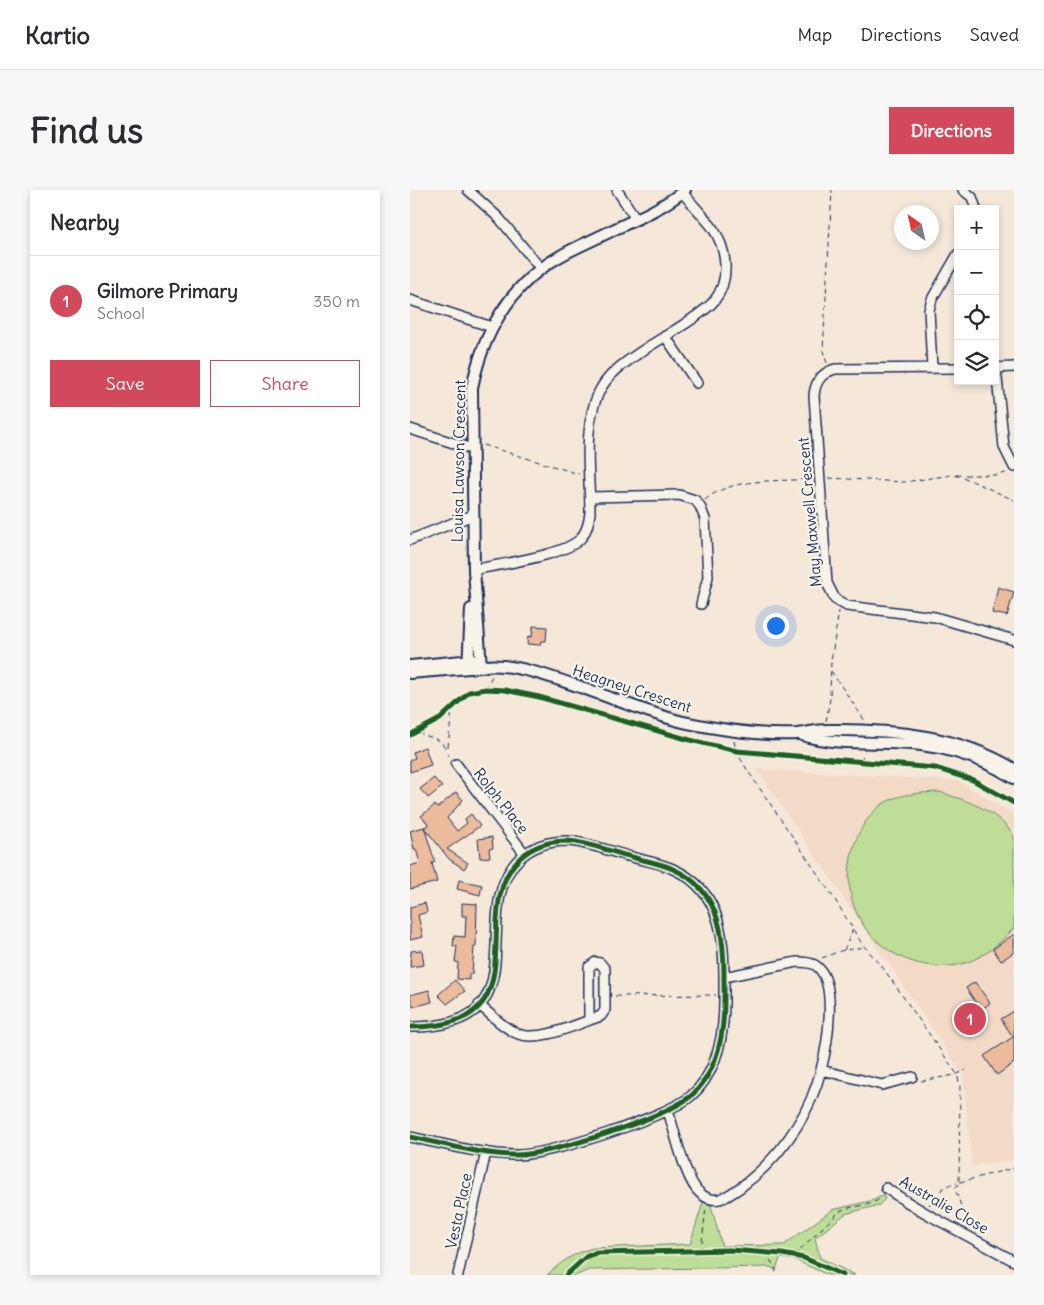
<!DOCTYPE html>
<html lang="en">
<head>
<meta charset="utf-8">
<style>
  :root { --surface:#fff; --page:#f7f7f7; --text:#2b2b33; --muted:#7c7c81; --line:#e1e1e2; --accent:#d1495b }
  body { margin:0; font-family:Delius,sans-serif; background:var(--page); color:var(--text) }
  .controls { position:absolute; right:15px; top:15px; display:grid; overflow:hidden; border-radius:0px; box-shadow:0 2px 8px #0003 }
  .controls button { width:45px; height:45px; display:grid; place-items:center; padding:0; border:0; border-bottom:1px solid var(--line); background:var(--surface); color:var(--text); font:25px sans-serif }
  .compass { position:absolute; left:484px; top:15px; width:45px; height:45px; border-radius:50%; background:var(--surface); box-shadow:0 2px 8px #0003; rotate:326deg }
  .you { position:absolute; left:365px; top:435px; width:18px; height:18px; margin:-12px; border:4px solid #fff; border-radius:50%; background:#1a73e8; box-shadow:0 0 0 8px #1a73e833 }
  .badge { display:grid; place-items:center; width:32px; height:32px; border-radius:50%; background:var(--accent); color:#fff; font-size:16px; font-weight:700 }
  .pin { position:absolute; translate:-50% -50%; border:2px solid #fff; box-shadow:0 1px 5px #0006 }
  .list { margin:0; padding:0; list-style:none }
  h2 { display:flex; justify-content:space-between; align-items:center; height:65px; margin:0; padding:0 20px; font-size:21px }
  h2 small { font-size:16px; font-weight:400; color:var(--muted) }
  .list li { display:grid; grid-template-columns:32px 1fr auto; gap:15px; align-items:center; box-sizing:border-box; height:90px; padding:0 20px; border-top:1px solid var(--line) }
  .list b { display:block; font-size:19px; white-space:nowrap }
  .list p { margin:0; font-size:16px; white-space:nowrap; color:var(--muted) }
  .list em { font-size:16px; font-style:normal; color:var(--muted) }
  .actions { display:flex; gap:10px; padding:15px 20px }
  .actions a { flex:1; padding:11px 0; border:1px solid var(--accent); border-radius:0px; text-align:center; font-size:18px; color:var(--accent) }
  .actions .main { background:var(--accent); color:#fff }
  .icon { flex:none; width:28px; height:28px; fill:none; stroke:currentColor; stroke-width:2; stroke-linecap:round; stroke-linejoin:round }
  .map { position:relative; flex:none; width:604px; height:1085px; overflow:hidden; border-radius:0px }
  header { display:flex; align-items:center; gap:30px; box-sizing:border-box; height:70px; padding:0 25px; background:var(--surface); border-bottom:1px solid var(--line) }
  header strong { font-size:24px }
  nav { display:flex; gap:28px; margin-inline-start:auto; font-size:18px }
  .intro { display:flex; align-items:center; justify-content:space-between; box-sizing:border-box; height:120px; padding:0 30px }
  h1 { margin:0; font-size:35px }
  .button { padding:12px 22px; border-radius:0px; background:var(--accent); color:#fff; font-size:18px; font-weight:700 }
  main { display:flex; gap:30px; padding:0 30px }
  aside { flex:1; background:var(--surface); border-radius:0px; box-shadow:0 2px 8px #0003 }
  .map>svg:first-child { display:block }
  .built { fill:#f2dac6 }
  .green { fill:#bede97; stroke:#6c867a }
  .building { fill:#ebbb9b; stroke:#1b2f5e }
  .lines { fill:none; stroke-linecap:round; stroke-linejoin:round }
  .minor-casing { stroke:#1b2f5e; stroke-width:12 }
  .tertiary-casing { stroke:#1b2f5e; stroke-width:14 }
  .path { stroke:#1b2f5e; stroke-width:1; stroke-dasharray:5 4; stroke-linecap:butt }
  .minor { stroke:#f7f3e8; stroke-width:9 }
  .tertiary { stroke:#f7f3e8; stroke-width:10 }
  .cycleway-casing { stroke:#f7f3e8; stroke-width:8 }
  .cycleway { stroke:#1b5e20; stroke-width:5 }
  .labels { text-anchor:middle; stroke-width:4.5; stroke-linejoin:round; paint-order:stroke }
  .street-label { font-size:15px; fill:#1b2f5e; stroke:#f7f3e8 }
</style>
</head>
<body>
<header>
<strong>Kartio</strong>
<nav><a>Map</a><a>Directions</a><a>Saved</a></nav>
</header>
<div class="intro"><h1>Find us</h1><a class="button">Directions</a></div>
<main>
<aside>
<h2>Nearby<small></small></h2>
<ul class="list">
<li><span class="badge">1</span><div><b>Gilmore Primary</b><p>School</p></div><em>350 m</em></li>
</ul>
<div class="actions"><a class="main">Save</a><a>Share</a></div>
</aside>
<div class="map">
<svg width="604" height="1085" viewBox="0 0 604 1085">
  <rect width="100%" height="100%" fill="#f5e8d9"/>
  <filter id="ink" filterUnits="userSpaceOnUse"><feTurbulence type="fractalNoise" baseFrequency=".02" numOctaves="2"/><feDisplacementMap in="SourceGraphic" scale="10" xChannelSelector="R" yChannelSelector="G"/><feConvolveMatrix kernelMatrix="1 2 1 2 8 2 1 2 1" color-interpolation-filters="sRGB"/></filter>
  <g filter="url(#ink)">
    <path class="built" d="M347,579L548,591L604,624V970L562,976L553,885Z"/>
    <path class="green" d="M530,602C559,612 586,619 604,646V738C590,753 575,767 555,773C515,785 467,764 448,726C430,691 440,640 471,615C488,603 510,603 530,602Z
      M559,810L575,836L561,845L545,819Z
      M473,1005L475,1009L469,1015L435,1024L405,1048L410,1068L445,1085H418L385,1070L370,1068L366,1080L360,1077L179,1080L167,1085H137C151,1072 163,1063 183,1058L280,1054L294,1009L300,1012L312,1056L374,1055L422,1020L464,1010Z"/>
    <path class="building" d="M588,397L604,402L597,426L582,423Z
      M123,436L137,437L136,451H131L130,455L117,454L118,446L122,447Z
      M15,557L21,575L0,582V570L5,568L3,562Z
      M24,588L32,597L18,608L10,599Z
      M46,602L53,610L37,628L47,641L57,633L55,629L61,624L70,636L37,659L58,673L54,679L39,669L14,637L19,635L11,626L25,615L27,618Z
      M14,637L25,672L22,673L27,692L0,699V676L10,673L6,659H4L0,641Z
      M82,647L83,658L79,659L80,667L70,668L68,649Z
      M49,690L72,695L70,705L47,699Z
      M15,713L17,722L8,725L13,747L0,750V717Z
      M52,713L67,714L66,757H64L62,784H59V790L47,789L48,772H45L47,756H43L44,746L55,747L56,726H52Z
      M604,744V762L591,771L583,759Z
      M12,760L14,775L0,777L1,761Z
      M45,790L55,801L37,814L28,805Z
      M565,792L580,813L571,820L556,798Z
      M19,800L22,812L3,817L0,805Z
      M604,821V873L587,885L574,866L603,847L591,829Z"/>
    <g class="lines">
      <g class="minor-casing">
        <path id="minor" d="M58,0L89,28L131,79
          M207,0L226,29
          M553,0L562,7L566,19
          M0,110L82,137
          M255,146L287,193
          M522,178L519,120L522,109L548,64
          M548,178L425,179C412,183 405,191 404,206L417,393L425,409L437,416L525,427L604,450
          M585,178L604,177
          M586,178L594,257L604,277
          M0,239L62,259
          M180,307L269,305L285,310L290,316L295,329L298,387L291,414
          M0,350L63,325
          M64,380C88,374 156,366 171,348C177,341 179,332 180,323C180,284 172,238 189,202C197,185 213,174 229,163C246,151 292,126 304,111C321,90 317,58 302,37C293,25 282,14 272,2
          M46,574L115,664
          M69,815C81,824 92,837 106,843C128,854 169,833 191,826L195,820V779L190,773L186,772L179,777V830
          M0,837C137,838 53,722 110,668C123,656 139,651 157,651C178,652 201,662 222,667C235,671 250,673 263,679C318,703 314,761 314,811C314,845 308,882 281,906C256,927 140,965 107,965C71,965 35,954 0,947
          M411,880L472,895L502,887
          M258,921C265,941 275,992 291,1004C306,1016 318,1006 331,997C354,980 372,960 387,936C398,919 406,899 411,880C417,857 429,790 405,775C399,772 393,772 387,772L314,787
          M476,998C516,1026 561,1047 604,1071
          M48,1085L76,962"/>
      </g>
      <g class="tertiary-casing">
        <path id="tertiary" d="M0,476L63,470
          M71,477L64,380L62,198C72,146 99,96 147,68C165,57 186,49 205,39C229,28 254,17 275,0
          M58,478L61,419
          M0,483L71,477C111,465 228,524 278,533C313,540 351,546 387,544C397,543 407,540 417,540C481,539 548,545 604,579
          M392,545C431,557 471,550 511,555C544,559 575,570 604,588"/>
      </g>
      <path class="path" d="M417,173L413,161L422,0
        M73,255L169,284
        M546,285H586L596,283
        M419,288L494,292L542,285L553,287L604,310
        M295,310C321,287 367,292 400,289
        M421,481L455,531
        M76,499L82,486
        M416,531L420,509L421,471L429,421
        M8,542C24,551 32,545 39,567
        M324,551L326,561L338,581L424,708L452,754L471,775L547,884L550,896L549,993L545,999L559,1038
        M38,557L42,518
        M452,571L453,563
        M434,760L443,739
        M412,768L430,761L454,757
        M205,806L306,805
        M511,891L545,885L556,880
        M550,992L604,978
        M519,1015L535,996L547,993
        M291,1061L296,1017
        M356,1062L366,1080L365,1085
        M385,1066C388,1061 428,1022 432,1020C444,1015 462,1017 472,1007"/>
      <use href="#minor" class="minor"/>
      <use href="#tertiary" class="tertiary"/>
      <g class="cycleway-casing">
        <path id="cycleway" d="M0,545L30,529L59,502L76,499L95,500L129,507L280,550L327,561L525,578L563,590L604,613
          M0,837C137,838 53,722 110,668C123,656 139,651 157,651C178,652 201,662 222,667C235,671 250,673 263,679C318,703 314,761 314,811C314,845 308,882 281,906C256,927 140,965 107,965C71,965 35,954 0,947
          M156,1085L177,1066L188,1063L320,1060L372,1064L394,1068L433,1085"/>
      </g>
      <use href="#cycleway" class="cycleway"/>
    </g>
  </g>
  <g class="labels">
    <g class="street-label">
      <text transform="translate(49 271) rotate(-89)" y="5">Louisa Lawson Crescent</text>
      <text transform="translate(400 322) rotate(-95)" y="5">May Maxwell Crescent</text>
      <text transform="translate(222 499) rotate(18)" y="5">Heagney Crescent</text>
      <text transform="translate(91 611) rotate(52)" y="5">Rolph Place</text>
      <text transform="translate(534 1015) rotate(30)" y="5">Australie Close</text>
      <text transform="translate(49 1021) rotate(-78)" y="5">Vesta Place</text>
    </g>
  </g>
</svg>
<div class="controls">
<button>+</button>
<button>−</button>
<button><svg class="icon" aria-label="locate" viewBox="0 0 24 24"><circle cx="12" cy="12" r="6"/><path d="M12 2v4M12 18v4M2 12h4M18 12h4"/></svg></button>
<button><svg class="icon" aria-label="layers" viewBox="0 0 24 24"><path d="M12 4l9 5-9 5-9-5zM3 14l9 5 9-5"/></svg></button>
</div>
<svg class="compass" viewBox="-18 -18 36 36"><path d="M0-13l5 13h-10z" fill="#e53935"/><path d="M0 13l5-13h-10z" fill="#7c7c81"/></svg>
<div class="you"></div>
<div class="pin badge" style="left:560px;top:829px">1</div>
</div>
</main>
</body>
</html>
